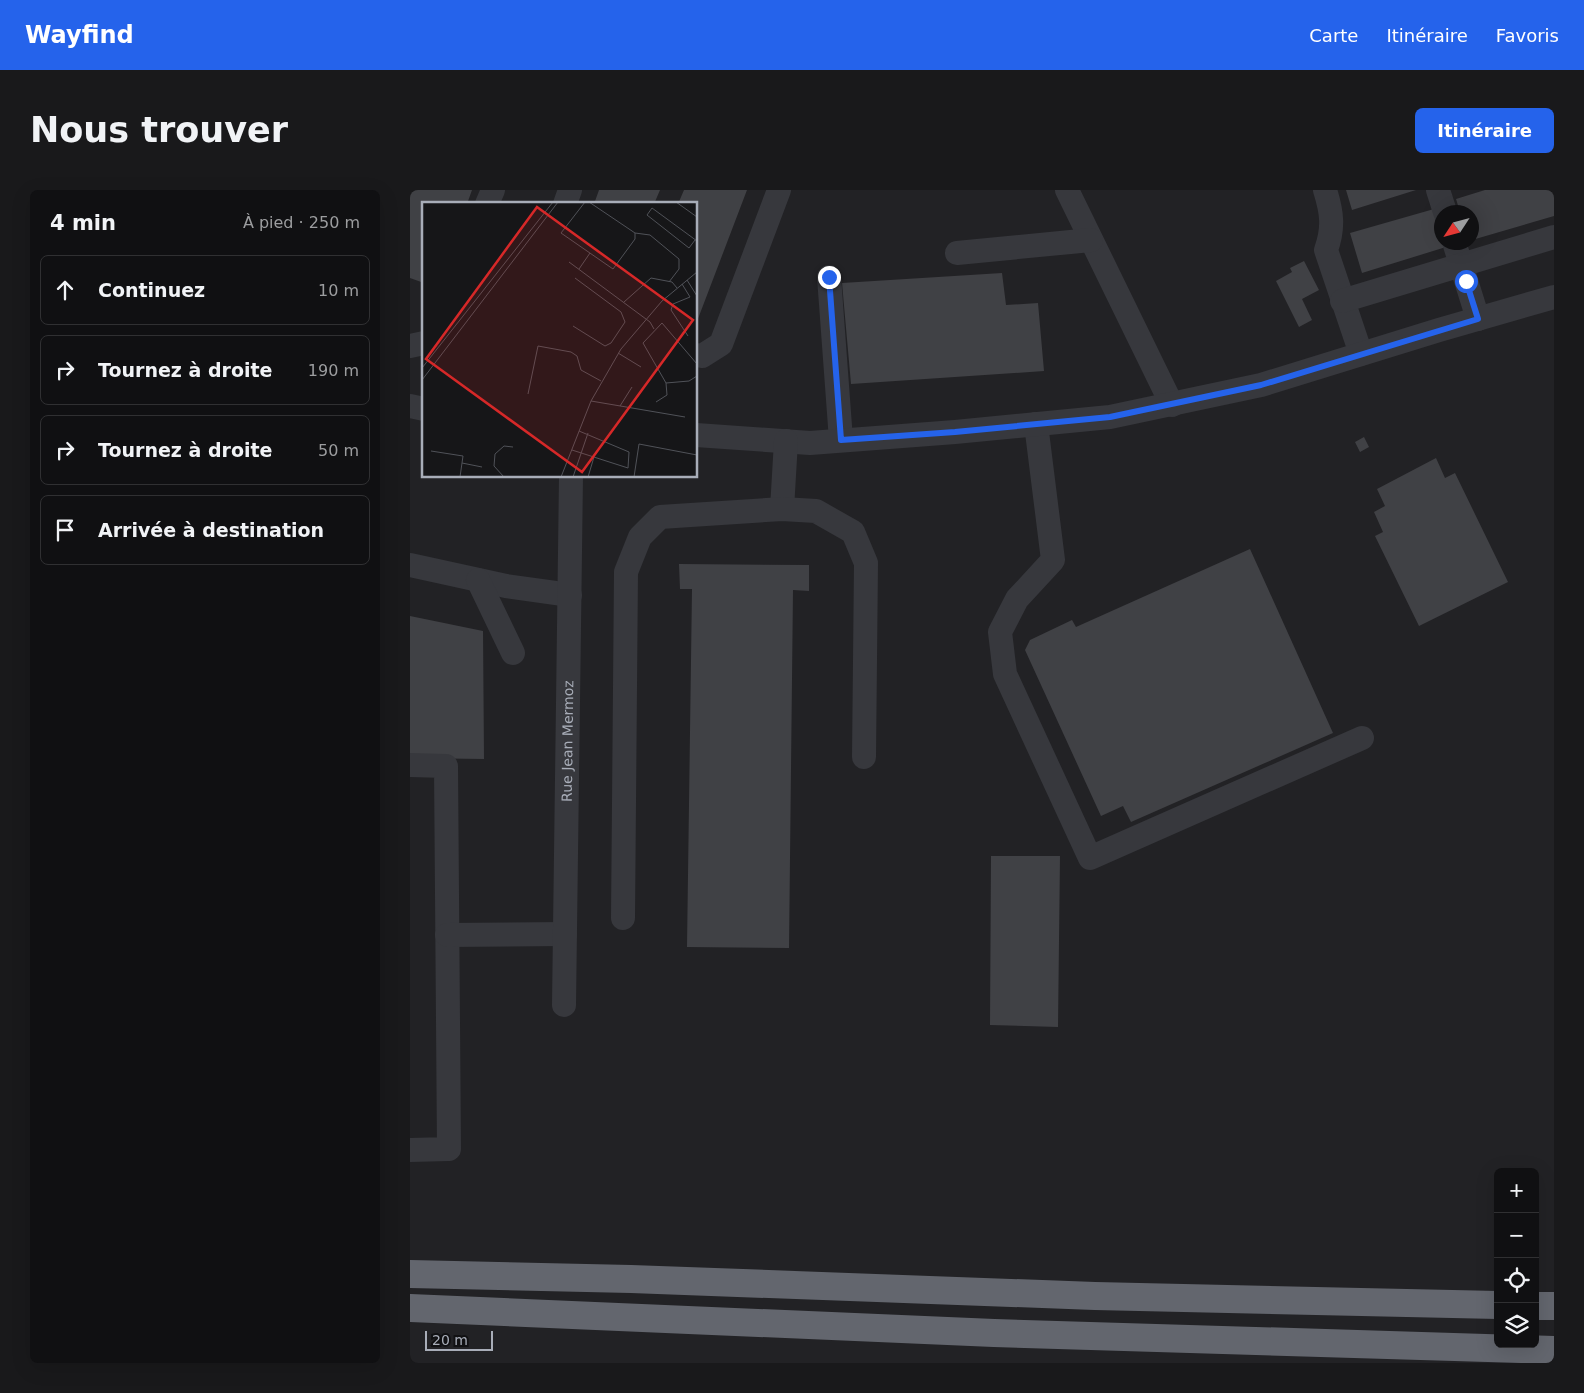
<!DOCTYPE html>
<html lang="fr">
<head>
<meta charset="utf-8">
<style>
  :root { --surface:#101012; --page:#19191b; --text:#f1f3f6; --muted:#9c9d9f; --line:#303032; --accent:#2563eb }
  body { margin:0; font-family:"DejaVu Sans",sans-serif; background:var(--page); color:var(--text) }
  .controls { position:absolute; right:15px; bottom:15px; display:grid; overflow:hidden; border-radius:8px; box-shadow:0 5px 20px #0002 }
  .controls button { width:45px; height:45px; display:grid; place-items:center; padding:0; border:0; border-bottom:1px solid var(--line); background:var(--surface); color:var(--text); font:25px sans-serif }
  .compass { position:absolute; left:1024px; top:15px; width:45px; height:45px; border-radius:50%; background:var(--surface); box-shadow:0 5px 20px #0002; rotate:234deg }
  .scale { position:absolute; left:15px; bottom:12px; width:68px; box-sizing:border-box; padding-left:5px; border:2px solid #a8adb8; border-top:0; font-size:14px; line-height:18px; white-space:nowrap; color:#a8adb8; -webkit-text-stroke:4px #111113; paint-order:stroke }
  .stop { position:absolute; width:15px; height:15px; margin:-11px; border:4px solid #2563eb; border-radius:50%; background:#fff }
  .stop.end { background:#2563eb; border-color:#fff; box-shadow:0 1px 5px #0008 }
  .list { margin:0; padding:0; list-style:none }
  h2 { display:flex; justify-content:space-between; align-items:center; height:65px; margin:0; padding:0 20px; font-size:21px }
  h2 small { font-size:16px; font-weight:400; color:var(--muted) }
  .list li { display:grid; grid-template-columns:32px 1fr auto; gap:15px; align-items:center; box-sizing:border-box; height:70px; margin:0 10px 10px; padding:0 10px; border:1px solid var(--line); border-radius:8px }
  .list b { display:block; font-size:19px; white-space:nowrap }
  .list em { font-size:16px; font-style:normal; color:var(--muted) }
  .icon { flex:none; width:28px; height:28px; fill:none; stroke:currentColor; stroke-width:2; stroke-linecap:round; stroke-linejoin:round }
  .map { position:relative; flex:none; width:1144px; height:1173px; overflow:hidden; border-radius:8px }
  header { display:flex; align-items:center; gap:30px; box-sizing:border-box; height:70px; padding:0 25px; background:var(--accent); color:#fff }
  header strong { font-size:24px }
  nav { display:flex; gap:28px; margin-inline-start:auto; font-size:18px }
  .intro { display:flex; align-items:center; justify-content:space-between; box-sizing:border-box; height:120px; padding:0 30px }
  h1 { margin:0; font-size:35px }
  .button { padding:12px 22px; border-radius:8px; background:var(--accent); color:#fff; font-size:18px; font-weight:700 }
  main { display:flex; gap:30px; padding:0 30px }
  aside { flex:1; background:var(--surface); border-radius:8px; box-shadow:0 5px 20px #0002 }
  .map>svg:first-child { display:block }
  .built { fill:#222225; fill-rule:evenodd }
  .building { fill:#404145 }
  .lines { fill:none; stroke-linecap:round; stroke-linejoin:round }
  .minor { stroke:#37383d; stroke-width:24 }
  .highway { stroke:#63666e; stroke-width:28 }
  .route { stroke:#2563eb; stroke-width:6 }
  .labels { text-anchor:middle; stroke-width:4; stroke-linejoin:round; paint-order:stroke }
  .street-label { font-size:14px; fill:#a8adb8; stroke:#111113 }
  .inset-road { fill:none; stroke:#505258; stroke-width:1 }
  .view { fill:#d62828; fill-opacity:0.15; stroke:#d62828; stroke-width:2.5 }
  .inset-edge { fill:none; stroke:#a8adb8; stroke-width:2.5 }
</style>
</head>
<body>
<header>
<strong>Wayfind</strong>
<nav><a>Carte</a><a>Itinéraire</a><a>Favoris</a></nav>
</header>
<div class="intro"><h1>Nous trouver</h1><a class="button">Itinéraire</a></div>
<main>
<aside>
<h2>4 min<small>À pied · 250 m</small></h2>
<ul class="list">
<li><svg class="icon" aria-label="ahead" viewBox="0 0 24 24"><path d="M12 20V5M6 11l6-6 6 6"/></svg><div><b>Continuez</b></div><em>10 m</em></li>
<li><svg class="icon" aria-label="right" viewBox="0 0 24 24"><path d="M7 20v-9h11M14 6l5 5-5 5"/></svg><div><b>Tournez à droite</b></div><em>190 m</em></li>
<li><svg class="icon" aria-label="right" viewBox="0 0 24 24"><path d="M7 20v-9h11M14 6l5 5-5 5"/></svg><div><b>Tournez à droite</b></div><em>50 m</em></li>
<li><svg class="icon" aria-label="arrive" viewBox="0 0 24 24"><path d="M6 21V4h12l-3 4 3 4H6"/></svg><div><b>Arrivée à destination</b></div></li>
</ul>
</aside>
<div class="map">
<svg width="1144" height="1173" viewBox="0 0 1144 1173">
  <rect width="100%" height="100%" fill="#161618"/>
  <path class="built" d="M0,0H1144V1173H0ZM14,14H286V286H14ZM1032,22H1062V52H1032ZM1088,982H1125V1154H1088Z"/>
  <path class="building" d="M0,0H62L57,14H14V93L0,88Z
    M189,0H250L244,14H184Z
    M274,0H337L286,134V14H268Z
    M936,0H1006L942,20Z
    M1075,0H1144V26L1062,50V22H1050L1046,9Z
    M1024,19L1032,43V52H1035L1036,57L952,83L940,43Z
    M894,71L909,100L892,109L902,130L889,137L866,91L882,82L880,78Z
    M592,83L596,115L628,113L634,181L441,194L432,93Z
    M954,247L959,257L950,262L945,252Z
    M1026,268L1035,288L1045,283L1098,392L1009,436L965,346L973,342L964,322L975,316L967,299Z
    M840,359L923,543L721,632L713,616L691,626L615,460L620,450L662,430L666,437Z
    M269,374L399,375V401L383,400L379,758L277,757L282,399H270Z
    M0,426L73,441L74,569L0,568Z
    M581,666H650L648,837L580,835Z"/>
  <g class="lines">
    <g class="minor">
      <path d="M657,0L762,215"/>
      <path d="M915,0C922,22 924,38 916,60L951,164"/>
      <path d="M1028,0L1035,22"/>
      <path d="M77,14L83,0"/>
      <path d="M155,14L160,0"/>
      <path d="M1044,52L1068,129"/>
      <path d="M547,63L681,50"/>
      <path d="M419,87L431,250"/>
      <path d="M932,111L1144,47"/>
      <path d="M0,156L14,153"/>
      <path d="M286,165L292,166L311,154L369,0"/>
      <path d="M0,216L14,219"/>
      <path d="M626,234L643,370L607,409L590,442L595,484L680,668L952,548"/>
      <path d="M286,245L400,253L545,242L700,227L851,195L1029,140L1144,107"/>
      <path d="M372,319L376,251"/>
      <path d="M0,375L96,396L160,405"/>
      <path d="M68,390L103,463"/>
      <path d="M0,575L36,576L39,959L0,960"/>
      <path d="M213,728L216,382L230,347L250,327L372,319L406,321L443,342L456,373L454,567"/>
      <path d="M37,745L155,744"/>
      <path id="s1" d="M154,815L161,286"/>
    </g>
    <path class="highway" d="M0,1084L221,1089L685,1106L1088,1115
      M1125,1116H1144
      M0,1118L584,1143L1144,1160"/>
  </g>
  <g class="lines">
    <path class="route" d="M419,87L431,250L545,242L700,227L851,195L1068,129L1056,91"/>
  </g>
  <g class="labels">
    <g class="street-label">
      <text dy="5" stroke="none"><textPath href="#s1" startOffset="264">Rue Jean Mermoz</textPath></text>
    </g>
  </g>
  <g transform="translate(12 12)">
    <rect width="275" height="275" fill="#161618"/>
    <path class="inset-road" d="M163,0L139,31L191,67L213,37V31M167,0L213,31L228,33L257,57V67L247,80M254,0L275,15M273,38L267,46L225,13L230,6L275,39M147,60L228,120L232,127M157,67L168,51M265,78L275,94M260,82L268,95L251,102L249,108L266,134M202,100L229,76L250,80L255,86M151,124L183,144L189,141L203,120L199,110L153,76M196,151L219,165M275,162L240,121L221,141L244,181L267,179L275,174M0,166L131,0M0,178L136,0M106,192L116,144L149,150L155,154L159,168L179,179M169,199L263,215M234,200L245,193L244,181M198,204L210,185M150,248L206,266L207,250L157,229M9,249L41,254L38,275M40,261L60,265M82,275L72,264L73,252L82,244L91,245M139,275L169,199L199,147L240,99L275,70M151,275L166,231M166,275L172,255M212,275L217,242L275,253"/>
    <path class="view" d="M115,5L271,118L160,270L4,157Z"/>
    <rect width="275" height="275" class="inset-edge"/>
  </g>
</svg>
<div class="controls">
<button>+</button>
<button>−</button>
<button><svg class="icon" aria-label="locate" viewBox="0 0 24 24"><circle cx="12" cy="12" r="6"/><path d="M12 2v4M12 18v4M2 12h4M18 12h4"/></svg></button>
<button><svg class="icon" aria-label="layers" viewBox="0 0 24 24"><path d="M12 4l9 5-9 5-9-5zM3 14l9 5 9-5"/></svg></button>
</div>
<svg class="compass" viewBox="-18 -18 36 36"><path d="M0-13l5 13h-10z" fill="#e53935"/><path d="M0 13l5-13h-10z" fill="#9c9d9f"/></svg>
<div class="scale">20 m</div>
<div class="stop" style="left:1056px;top:91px"></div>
<div class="stop end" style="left:419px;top:87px"></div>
</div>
</main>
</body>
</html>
